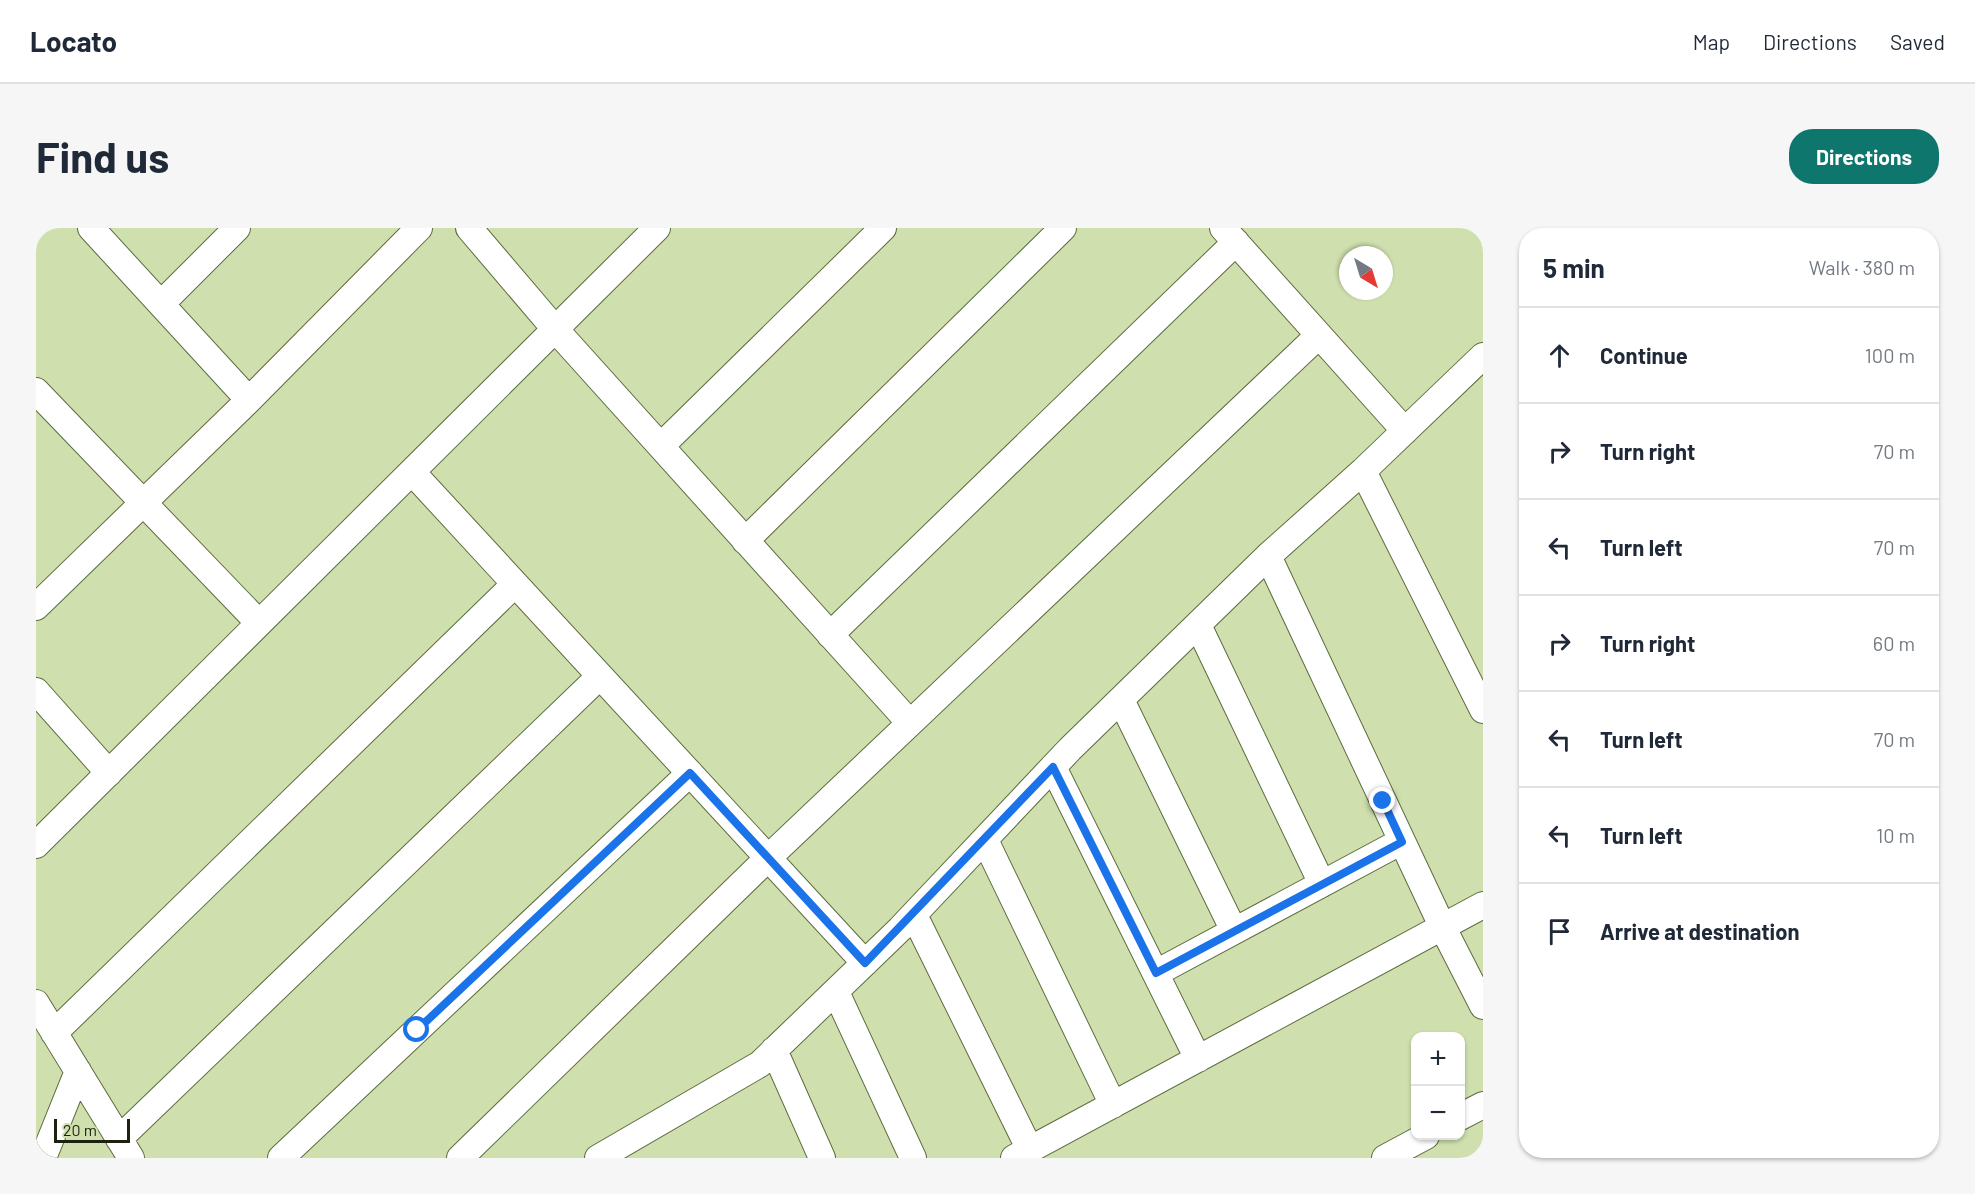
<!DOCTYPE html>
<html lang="en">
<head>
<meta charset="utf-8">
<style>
  :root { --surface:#fff; --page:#f6f6f7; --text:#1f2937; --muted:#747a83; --line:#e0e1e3; --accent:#0f766e }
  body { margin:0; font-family:Barlow,sans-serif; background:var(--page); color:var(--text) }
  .controls { position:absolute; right:18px; bottom:18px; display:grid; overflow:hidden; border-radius:12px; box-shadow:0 2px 4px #0004 }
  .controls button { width:54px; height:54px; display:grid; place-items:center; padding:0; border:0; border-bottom:2px solid var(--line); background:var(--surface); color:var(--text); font:30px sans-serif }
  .compass { position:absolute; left:1303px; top:18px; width:54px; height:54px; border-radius:50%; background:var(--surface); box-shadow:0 2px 4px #0004; rotate:142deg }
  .scale { position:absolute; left:18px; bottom:15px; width:76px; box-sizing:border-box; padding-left:6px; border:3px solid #1c220f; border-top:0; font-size:16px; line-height:21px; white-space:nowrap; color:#1c220f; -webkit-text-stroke:4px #cfe0ae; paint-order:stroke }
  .stop { position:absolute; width:18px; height:18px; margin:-14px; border:4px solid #1a73e8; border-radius:50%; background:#fff }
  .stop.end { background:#1a73e8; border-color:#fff; box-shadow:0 2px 6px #0008 }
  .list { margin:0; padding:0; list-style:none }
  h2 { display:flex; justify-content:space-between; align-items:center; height:78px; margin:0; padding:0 24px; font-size:26px }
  h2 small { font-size:20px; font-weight:400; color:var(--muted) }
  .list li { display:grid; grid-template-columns:39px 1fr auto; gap:18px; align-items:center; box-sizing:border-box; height:96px; padding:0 24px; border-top:2px solid var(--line) }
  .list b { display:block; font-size:22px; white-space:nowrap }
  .list em { font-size:20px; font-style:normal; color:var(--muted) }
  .icon { flex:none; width:33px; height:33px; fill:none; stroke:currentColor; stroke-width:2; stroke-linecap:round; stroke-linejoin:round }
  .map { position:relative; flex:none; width:1447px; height:930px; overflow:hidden; border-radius:24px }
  header { display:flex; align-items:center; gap:36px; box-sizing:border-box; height:84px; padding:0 30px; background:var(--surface); border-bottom:2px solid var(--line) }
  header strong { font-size:28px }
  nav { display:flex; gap:33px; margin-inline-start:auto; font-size:21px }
  .intro { display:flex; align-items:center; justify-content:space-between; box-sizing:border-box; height:144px; padding:0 36px }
  h1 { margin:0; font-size:42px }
  .button { padding:15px 27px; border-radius:24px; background:var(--accent); color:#fff; font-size:21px; font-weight:700 }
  main { display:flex; gap:36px; padding:0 36px }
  aside { flex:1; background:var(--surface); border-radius:24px; box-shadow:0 2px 4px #0004 }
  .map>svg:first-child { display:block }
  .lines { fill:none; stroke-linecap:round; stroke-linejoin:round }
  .minor-casing { stroke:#5d6b3e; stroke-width:28 }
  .minor { stroke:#fff; stroke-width:26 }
  .route { stroke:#1a73e8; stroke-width:8 }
</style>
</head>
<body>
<header>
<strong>Locato</strong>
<nav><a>Map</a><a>Directions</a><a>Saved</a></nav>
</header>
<div class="intro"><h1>Find us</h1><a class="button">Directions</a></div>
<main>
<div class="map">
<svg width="1447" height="930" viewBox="0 0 1447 930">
  <rect width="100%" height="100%" fill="#cfe0ae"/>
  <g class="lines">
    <g class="minor-casing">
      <path id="minor" d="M55,0L213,172
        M433,0L519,101L874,495
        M1187,0L1369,203
        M125,76L201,0
        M0,163L223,395
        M625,218L847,0
        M1327,243L1447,482
        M376,244L829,735
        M709,313L1027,0
        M1232,328L1406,698L1447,778
        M0,379L213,172L383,0
        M1162,397L1286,656
        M794,407L1200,14
        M0,463L73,545
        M1085,472L1198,703
        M1017,539L1162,831
        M949,612L1077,877
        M0,617L621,0
        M878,687L994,922
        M1120,745L1366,613
        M800,764L877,930
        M0,775L95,930
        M18,805L479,356
        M738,822L786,930
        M1424,889L1447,877
        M83,911L564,448
        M7,930L42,843
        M245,930L654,545
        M424,930L732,630L1282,108
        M562,930L724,836L864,701L1034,521L1232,328L1327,243L1447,128
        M978,930L1447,677
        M1349,930L1390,908"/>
    </g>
    <use href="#minor" class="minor"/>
  </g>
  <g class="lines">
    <path class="route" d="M381,802L654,545L829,735L1017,539L1120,745L1366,614L1347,573"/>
  </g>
</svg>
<div class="controls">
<button>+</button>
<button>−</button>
</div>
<svg class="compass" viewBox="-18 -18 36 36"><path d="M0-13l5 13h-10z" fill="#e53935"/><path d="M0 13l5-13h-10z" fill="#747a83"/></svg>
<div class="scale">20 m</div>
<div class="stop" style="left:381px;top:802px"></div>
<div class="stop end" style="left:1347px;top:573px"></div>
</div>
<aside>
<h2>5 min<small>Walk · 380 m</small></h2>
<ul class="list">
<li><svg class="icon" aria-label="ahead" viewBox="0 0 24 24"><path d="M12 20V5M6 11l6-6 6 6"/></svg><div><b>Continue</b></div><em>100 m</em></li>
<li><svg class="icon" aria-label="right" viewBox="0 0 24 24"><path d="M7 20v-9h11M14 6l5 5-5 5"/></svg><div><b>Turn right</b></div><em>70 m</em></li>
<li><svg class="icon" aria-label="left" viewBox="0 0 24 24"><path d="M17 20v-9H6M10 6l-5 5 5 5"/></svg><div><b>Turn left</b></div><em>70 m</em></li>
<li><svg class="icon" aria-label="right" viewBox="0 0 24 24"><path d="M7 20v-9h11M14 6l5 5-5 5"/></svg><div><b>Turn right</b></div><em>60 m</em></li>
<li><svg class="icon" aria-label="left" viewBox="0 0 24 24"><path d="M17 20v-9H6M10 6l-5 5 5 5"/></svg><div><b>Turn left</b></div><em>70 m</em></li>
<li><svg class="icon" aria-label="left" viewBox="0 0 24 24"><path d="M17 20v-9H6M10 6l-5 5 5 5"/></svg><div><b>Turn left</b></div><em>10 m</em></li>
<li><svg class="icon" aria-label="arrive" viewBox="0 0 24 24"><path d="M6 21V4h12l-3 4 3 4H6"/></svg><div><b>Arrive at destination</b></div></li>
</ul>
</aside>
</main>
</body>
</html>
